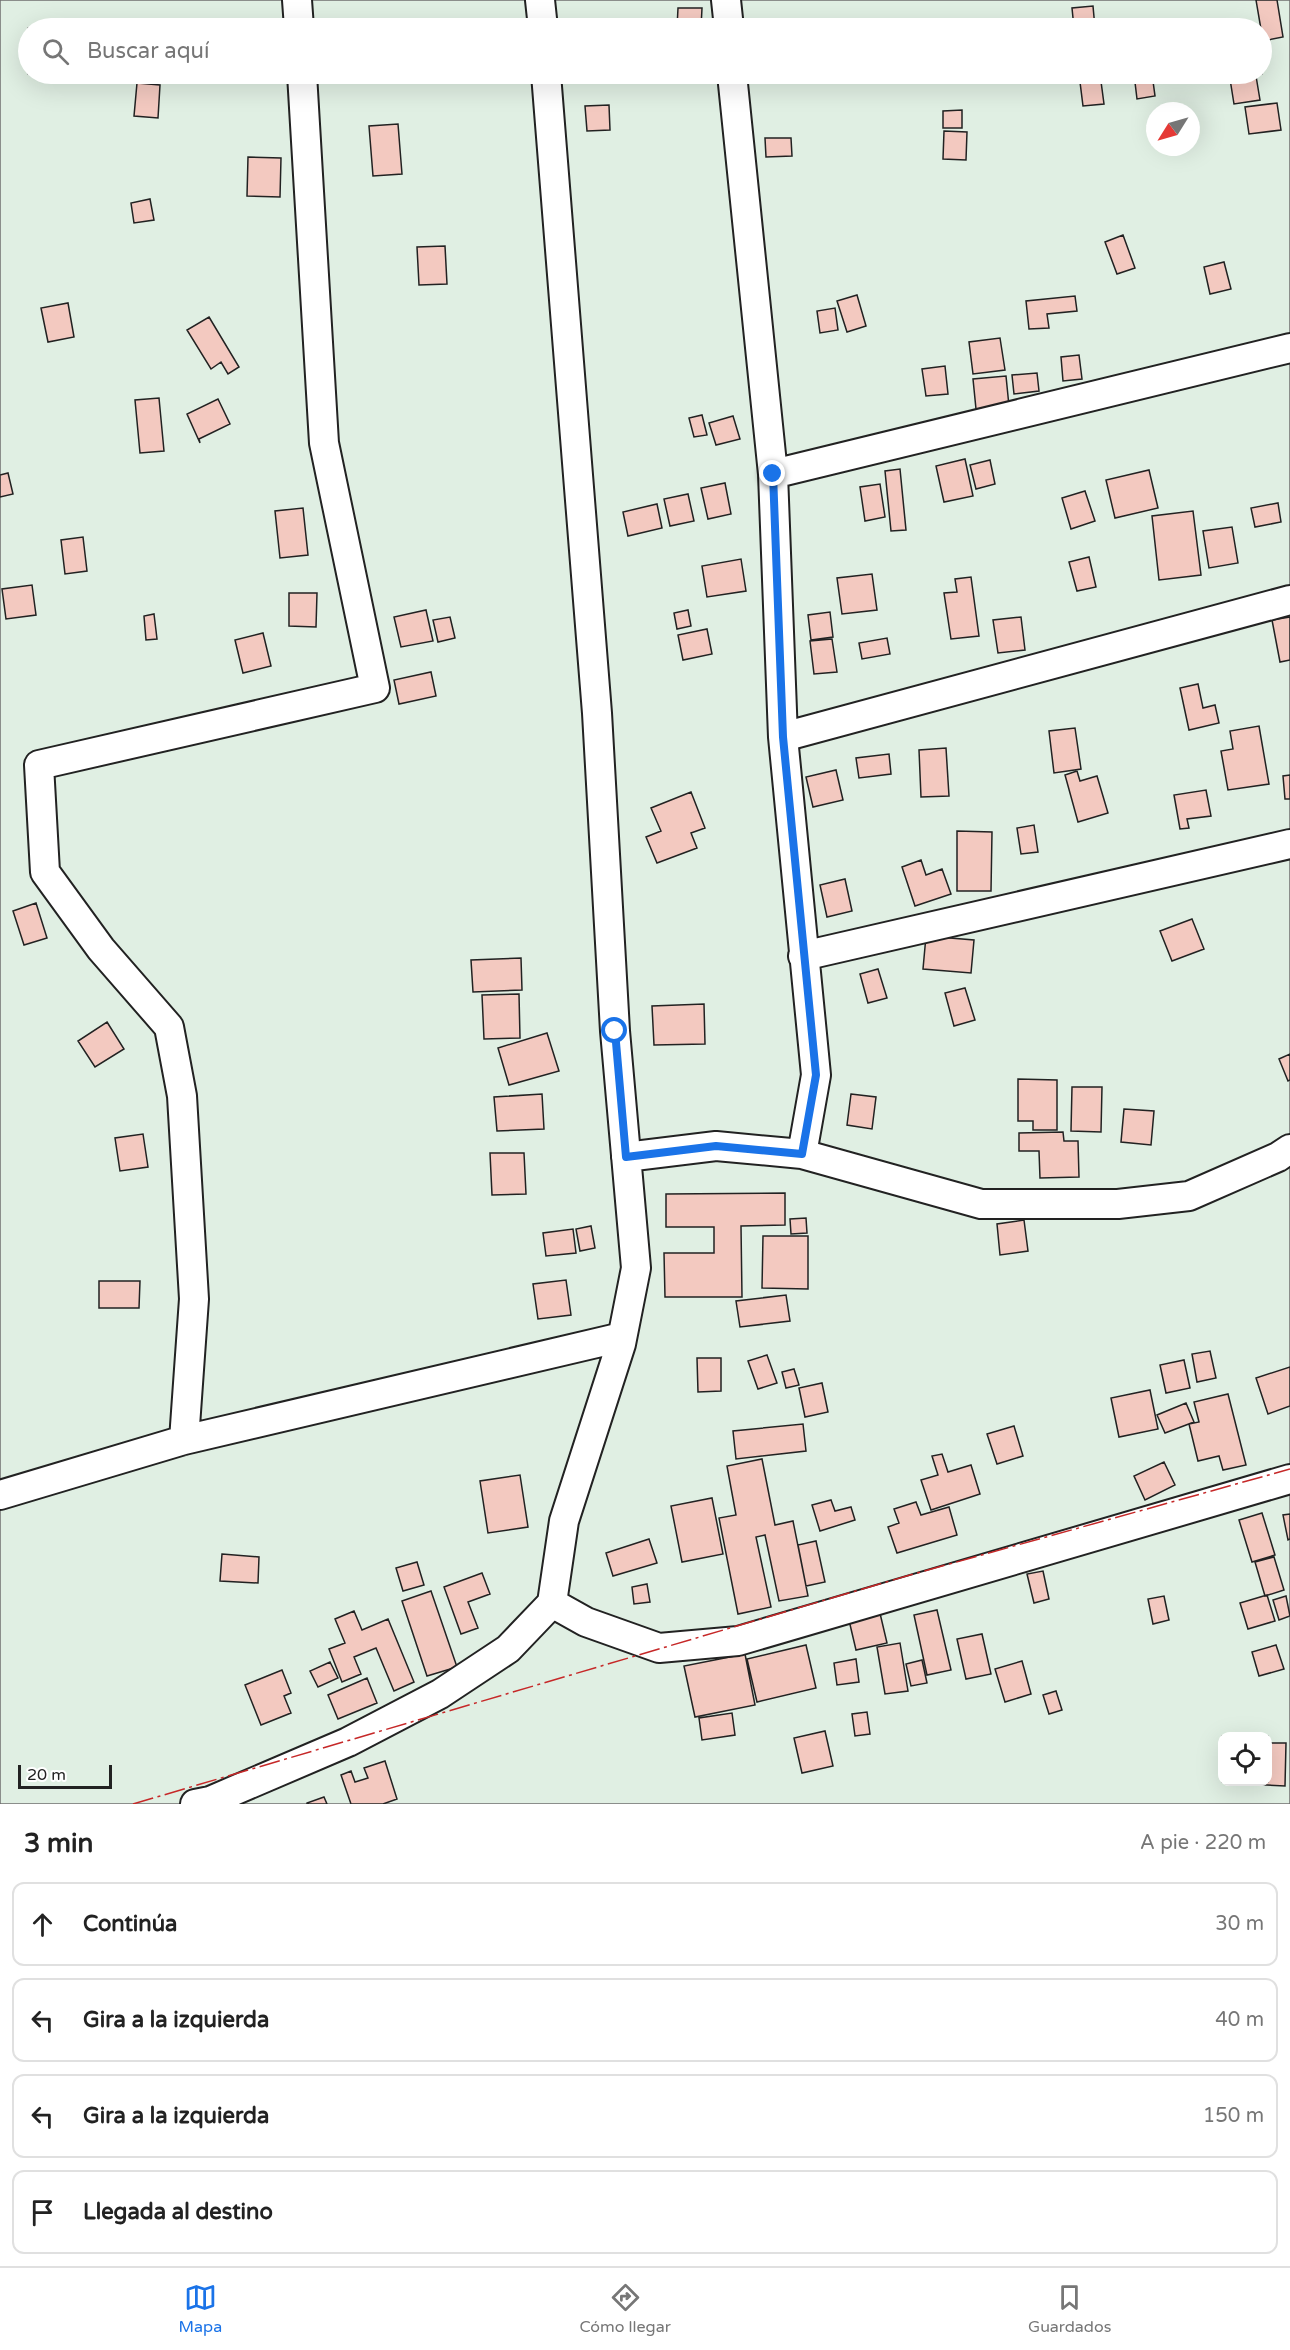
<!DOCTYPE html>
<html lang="es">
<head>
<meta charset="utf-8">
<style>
  :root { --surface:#fff; --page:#f6f6f6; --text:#222; --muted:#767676; --line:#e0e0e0; --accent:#1a73e8 }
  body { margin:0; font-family:"Varela Round",sans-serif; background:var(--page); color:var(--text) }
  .controls { position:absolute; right:18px; bottom:18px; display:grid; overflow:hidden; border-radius:12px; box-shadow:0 6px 24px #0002 }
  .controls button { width:54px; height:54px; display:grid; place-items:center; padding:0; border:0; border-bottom:2px solid var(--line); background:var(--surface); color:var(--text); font:30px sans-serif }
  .compass { position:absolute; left:1146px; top:102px; width:54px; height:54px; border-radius:50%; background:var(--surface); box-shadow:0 6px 24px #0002; rotate:233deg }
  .scale { position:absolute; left:18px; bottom:15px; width:94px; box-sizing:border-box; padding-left:6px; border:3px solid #222; border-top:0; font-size:16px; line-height:21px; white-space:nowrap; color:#222; -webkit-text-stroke:4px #fff; paint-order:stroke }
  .stop { position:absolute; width:18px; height:18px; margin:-14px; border:4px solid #1a73e8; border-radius:50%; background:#fff }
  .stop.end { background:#1a73e8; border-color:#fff; box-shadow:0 2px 6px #0008 }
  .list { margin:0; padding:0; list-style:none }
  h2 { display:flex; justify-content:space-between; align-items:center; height:78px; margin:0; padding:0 24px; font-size:26px }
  h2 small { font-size:20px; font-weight:400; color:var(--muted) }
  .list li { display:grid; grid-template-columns:39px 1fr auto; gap:18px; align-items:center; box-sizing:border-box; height:84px; margin:0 12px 12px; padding:0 12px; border:2px solid var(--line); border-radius:12px }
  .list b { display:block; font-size:22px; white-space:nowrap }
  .list em { font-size:20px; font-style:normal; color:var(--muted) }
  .icon { flex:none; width:33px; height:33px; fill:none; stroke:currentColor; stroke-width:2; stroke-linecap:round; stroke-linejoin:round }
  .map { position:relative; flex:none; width:1290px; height:1804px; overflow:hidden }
  .search { position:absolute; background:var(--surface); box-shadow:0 6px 24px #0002; left:18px; right:18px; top:18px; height:66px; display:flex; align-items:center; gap:15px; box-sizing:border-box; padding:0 21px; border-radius:33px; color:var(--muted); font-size:22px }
  .sheet { height:462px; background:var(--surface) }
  nav { display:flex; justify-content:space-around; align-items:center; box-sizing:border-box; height:84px; border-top:2px solid var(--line); background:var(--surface); font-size:16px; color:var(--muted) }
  nav a { display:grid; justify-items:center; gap:3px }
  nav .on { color:var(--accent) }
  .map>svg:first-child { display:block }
  .green { fill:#e0efe3; stroke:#6f6f6f; stroke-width:1.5; fill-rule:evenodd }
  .building { fill:#f3c9c0; stroke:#222; stroke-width:1.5 }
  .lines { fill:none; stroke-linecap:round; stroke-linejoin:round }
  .minor-casing { stroke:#222; stroke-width:32 }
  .minor { stroke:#fff; stroke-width:28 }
  .power { stroke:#c62828; stroke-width:1.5; stroke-dasharray:21 4.5 3 4.5; stroke-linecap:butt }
  .route { stroke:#1a73e8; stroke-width:8 }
</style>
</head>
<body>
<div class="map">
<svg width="1290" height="1804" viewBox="0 0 1290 1804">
  <rect width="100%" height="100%" fill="#fff"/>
  <path class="green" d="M0,0H1290V1804H0ZM28,28H1262V74H28ZM1155,111H1191V147H1155ZM1222,1736H1268V1782H1222Z"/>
  <path class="building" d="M1256,0H1277L1283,37L1263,41Z
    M1093,6L1095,28H1074L1072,8Z
    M678,8H702L701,28H677Z
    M803,21L820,23V28H803Z
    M1079,74H1100L1104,104L1083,106Z
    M1134,74H1152L1155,96L1137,99Z
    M1180,74H1201L1188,83Z
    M1256,76L1260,100L1234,104L1230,79Z
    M137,83L160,85L158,118L134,116Z
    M1277,103L1281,130L1249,134L1245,107Z
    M609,105L610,130L587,131L585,106Z
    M962,110V128H943V111Z
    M398,124L402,174L373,176L369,126Z
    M944,131L967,132L966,160L943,159Z
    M765,138H791L792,156L766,157Z
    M248,157L281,158L280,197L247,196Z
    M150,199L154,220L134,223L131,203Z
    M1123,235L1135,268L1117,274L1105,242Z
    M445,246L447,284L419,285L417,247Z
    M1224,262L1231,289L1210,294L1204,267Z
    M857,295L866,326L847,332L837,301Z
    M1075,296L1077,311L1047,314L1049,328L1029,329L1026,301Z
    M68,303L74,337L48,342L41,308Z
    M835,308L838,330L820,333L817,311Z
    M209,317L239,367L228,374L221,362L211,369L187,330Z
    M1000,338L1005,370L973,374L969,342Z
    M1079,355L1082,379L1063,381L1061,357Z
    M945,366L948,394L926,396L922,369Z
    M1037,373L1039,391L1014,394L1012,375Z
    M1006,376L1009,406L976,409L973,379Z
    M159,398L164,451L140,453L135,400Z
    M218,399L230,424L199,439L200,443L187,414Z
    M702,415L707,435L694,437L689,418Z
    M733,416L740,439L716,445L709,423Z
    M965,459L973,496L944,502L936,466Z
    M990,460L995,484L976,489L970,465Z
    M900,469L906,530L891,531L885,471Z
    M1149,470L1158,508L1115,518L1106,480Z
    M8,473L13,494L0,497V475Z
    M725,483L731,514L708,519L701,488Z
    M880,484L885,517L865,521L860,487Z
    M1085,491L1095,521L1071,529L1062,498Z
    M688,494L694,521L670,526L664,499Z
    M1278,503L1281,522L1255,527L1251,508Z
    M657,504L662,528L628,536L623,512Z
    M303,508L308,555L280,558L275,511Z
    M1193,511L1201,575L1159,580L1152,516Z
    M1232,527L1238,563L1209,568L1203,531Z
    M83,537L87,571L65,574L61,540Z
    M1089,557L1096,587L1077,591L1069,562Z
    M741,559L746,591L707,597L702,566Z
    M872,574L877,610L842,614L837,578Z
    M971,577L979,636L951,639L944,593L957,592L955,579Z
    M32,585L36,615L6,619L2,589Z
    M289,593H317L316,627L289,626Z
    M426,610L433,641L401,647L394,617Z
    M688,610L691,626L677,629L674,613Z
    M830,612L833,637L811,640L808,615Z
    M154,614L157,639L146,640L144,616Z
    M450,617L455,638L438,642L433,620Z
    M1021,617L1025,650L998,653L993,620Z
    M1290,617V660L1280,662L1272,620Z
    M707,629L712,654L683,660L678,635Z
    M263,633L271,666L243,673L235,640Z
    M887,638L890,654L862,659L859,643Z
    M832,639L837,672L814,674L810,641Z
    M431,672L436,696L399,704L394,680Z
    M1198,684L1203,708L1215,705L1219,723L1189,730L1180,688Z
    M1259,726L1269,784L1228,790L1221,751L1233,749L1230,731Z
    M1075,728L1081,769L1054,773L1049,731Z
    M946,748L949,796L921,797L919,750Z
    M889,754L891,774L859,778L856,758Z
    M836,770L843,800L813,807L806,777Z
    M1077,771L1080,781L1097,776L1108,813L1078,822L1065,775Z
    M1290,775V799H1285L1283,776Z
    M1206,790L1211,816L1187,819L1189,828L1180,829L1174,795Z
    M691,792L705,828L691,833L697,848L657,863L646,837L661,831L651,808Z
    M1034,825L1038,852L1021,854L1017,828Z
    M957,831L992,832L991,891H957Z
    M921,860L926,875L942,869L951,894L915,906L902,867Z
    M845,879L852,911L827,917L820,885Z
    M36,903L47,938L24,945L13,911Z
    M1192,919L1204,949L1172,961L1160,931Z
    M926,936L974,940L971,973L923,969Z
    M521,958L522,990L473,992L471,960Z
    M878,969L887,998L868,1003L860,974Z
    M965,988L975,1020L954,1026L945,993Z
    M519,994L520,1038L484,1039L482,995Z
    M704,1004L705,1044L654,1045L652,1006Z
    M107,1022L124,1049L95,1067L78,1041Z
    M547,1033L559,1071L509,1085L498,1048Z
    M1290,1054V1080L1288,1081L1279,1059Z
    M1018,1079L1057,1080V1130H1033V1121H1018Z
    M1072,1087H1102L1101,1132L1071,1131Z
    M542,1094L544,1129L497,1131L494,1097Z
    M851,1094L876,1097L872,1129L847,1125Z
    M1124,1109L1154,1111L1151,1145L1121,1142Z
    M1063,1132L1064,1141H1078L1079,1177L1040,1178L1039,1151H1019V1133Z
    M143,1134L148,1167L120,1171L115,1138Z
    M490,1153H524L526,1194L492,1195Z
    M785,1193V1225L741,1226L742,1297H665L664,1253H714V1227H666V1194Z
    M806,1218L807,1233L791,1234L790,1219Z
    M1024,1220L1028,1251L1000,1255L997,1224Z
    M591,1226L595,1248L580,1251L576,1229Z
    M573,1229L576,1253L546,1256L543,1233Z
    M763,1236H808V1289L762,1288Z
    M566,1280L571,1315L538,1319L533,1284Z
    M99,1281H140L139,1308H99Z
    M786,1295L790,1321L740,1327L736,1301Z
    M1210,1351L1216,1378L1197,1382L1192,1354Z
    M767,1355L777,1383L758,1389L748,1361Z
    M697,1358H721V1391L698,1392Z
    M1184,1360L1190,1388L1166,1393L1160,1365Z
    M1290,1367V1406L1268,1414L1256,1378Z
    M794,1369L799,1385L786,1388L782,1372Z
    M822,1383L828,1412L805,1417L799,1388Z
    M1150,1390L1158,1429L1119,1437L1111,1398Z
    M1228,1394L1246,1465L1223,1470L1219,1456L1198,1461L1189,1424L1199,1422L1194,1402Z
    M1186,1403L1194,1422L1165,1433L1157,1415Z
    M803,1424L806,1451L736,1459L733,1431Z
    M1014,1426L1023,1456L997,1464L987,1434Z
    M942,1454L948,1472L971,1465L980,1494L931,1510L921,1480L938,1475L932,1456Z
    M762,1459L775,1525L793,1521L808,1596L779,1601L765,1535L756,1537L771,1607L738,1614L719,1518L736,1515L727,1466Z
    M1164,1462L1175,1485L1145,1500L1134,1476Z
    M520,1475L528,1527L488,1533L480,1481Z
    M712,1498L723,1554L682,1562L671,1506Z
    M831,1500L835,1511L851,1507L855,1520L820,1531L812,1505Z
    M916,1502L921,1515L949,1507L957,1535L897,1553L888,1527L899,1523L894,1509Z
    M1262,1513L1275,1555L1252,1562L1239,1520Z
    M1290,1514V1539L1288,1540L1283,1515Z
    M649,1539L657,1563L613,1576L606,1553Z
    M816,1541L825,1582L806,1586L798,1545Z
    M222,1554L259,1557L258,1583L220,1581Z
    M1274,1557L1284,1590L1265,1596L1255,1562Z
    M417,1562L424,1585L403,1591L396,1568Z
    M1043,1571L1049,1599L1034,1603L1027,1574Z
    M482,1573L490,1594L468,1602L478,1628L461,1634L444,1587Z
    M647,1584L650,1602L634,1604L632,1587Z
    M431,1591L457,1667L427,1676L402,1601Z
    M1267,1595L1275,1621L1248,1629L1240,1603Z
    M1164,1596L1169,1620L1153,1624L1148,1599Z
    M1286,1596L1290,1616L1279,1620L1273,1600Z
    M879,1609L887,1643L856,1650L848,1616Z
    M937,1610L951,1670L927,1675L914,1615Z
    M354,1611L362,1630L388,1619L414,1682L394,1691L376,1648L354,1657L361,1674L342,1682L329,1649L345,1643L335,1619Z
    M982,1634L991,1674L966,1679L957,1639Z
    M900,1643L908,1691L885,1694L877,1647Z
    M806,1645L816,1688L757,1702L747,1659Z
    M1276,1645L1284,1669L1259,1676L1252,1652Z
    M745,1654L755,1705L695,1717L684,1666Z
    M856,1659L859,1682L837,1685L834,1663Z
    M922,1660L927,1683L911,1686L906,1664Z
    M1022,1661L1031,1694L1005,1702L995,1669Z
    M330,1662L338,1678L318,1687L310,1671Z
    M282,1670L291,1693L284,1696L291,1713L261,1725L245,1685Z
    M367,1678L377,1703L338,1719L328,1695Z
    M1056,1691L1062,1710L1049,1714L1043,1695Z
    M867,1712L870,1734L855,1736L852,1714Z
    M732,1713L735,1735L702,1740L699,1718Z
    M825,1731L833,1766L802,1773L794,1738Z
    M1268,1743H1286L1285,1786L1246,1784V1782H1268Z
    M385,1761L397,1799L383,1804H351L341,1775L351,1771L355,1782L368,1778L364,1768Z
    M324,1797L327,1804H307V1803Z"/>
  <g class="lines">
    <g class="minor-casing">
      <path id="minor" d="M297,0L299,28
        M540,0L543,28
        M726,0L729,28
        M546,74L597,713L615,1031L636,1268L621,1344L564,1521L552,1603
        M732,74L773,474L783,737L816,1075L802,1154
        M773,474L1290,348
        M783,737L1290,600
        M803,956L1290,844
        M626,1157L716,1146L802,1154L981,1204H1118L1189,1196L1278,1157L1290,1149
        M184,1440L194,1299L182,1096L169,1027L101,949L45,872L39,765L375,688L324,443L302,74
        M0,1495L184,1440L622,1337
        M195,1804L210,1801L348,1742L440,1694L508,1649L552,1603L586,1622L659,1648L738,1641L1290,1479"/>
    </g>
    <use href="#minor" class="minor"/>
    <path class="power" d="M133,1804L910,1575L1290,1469"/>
  </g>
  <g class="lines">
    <path class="route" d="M615,1031L626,1157L716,1146L802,1154L816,1075L783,737L773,474"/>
  </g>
</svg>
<div class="controls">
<button><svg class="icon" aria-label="locate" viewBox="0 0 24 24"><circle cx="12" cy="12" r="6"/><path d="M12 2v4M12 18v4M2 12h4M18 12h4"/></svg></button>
</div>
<svg class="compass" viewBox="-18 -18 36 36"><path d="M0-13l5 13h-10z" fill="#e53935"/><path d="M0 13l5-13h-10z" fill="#767676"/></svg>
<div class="scale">20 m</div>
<div class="stop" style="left:615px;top:1031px"></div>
<div class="stop end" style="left:773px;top:474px"></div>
<div class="search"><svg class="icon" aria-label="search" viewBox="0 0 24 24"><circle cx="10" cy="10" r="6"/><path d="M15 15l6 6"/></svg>Buscar aquí</div>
</div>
<section class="sheet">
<h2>3 min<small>A pie · 220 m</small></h2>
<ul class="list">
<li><svg class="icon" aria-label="ahead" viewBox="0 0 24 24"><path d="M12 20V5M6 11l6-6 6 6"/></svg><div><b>Continúa</b></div><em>30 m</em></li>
<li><svg class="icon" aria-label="left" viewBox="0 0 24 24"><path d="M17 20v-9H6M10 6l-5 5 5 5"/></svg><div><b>Gira a la izquierda</b></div><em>40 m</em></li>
<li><svg class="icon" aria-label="left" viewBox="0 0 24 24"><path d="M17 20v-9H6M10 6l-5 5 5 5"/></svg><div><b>Gira a la izquierda</b></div><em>150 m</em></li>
<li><svg class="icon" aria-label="arrive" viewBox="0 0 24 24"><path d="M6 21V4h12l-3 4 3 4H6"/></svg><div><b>Llegada al destino</b></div></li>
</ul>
</section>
<nav>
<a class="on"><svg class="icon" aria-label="map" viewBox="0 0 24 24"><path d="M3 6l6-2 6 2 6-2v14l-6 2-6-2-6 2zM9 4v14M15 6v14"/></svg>Mapa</a>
<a><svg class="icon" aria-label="directions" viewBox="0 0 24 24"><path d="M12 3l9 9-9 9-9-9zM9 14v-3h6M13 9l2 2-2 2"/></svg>Cómo llegar</a>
<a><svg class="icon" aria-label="saved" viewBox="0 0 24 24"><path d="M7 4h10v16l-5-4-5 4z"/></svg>Guardados</a>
</nav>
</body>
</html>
